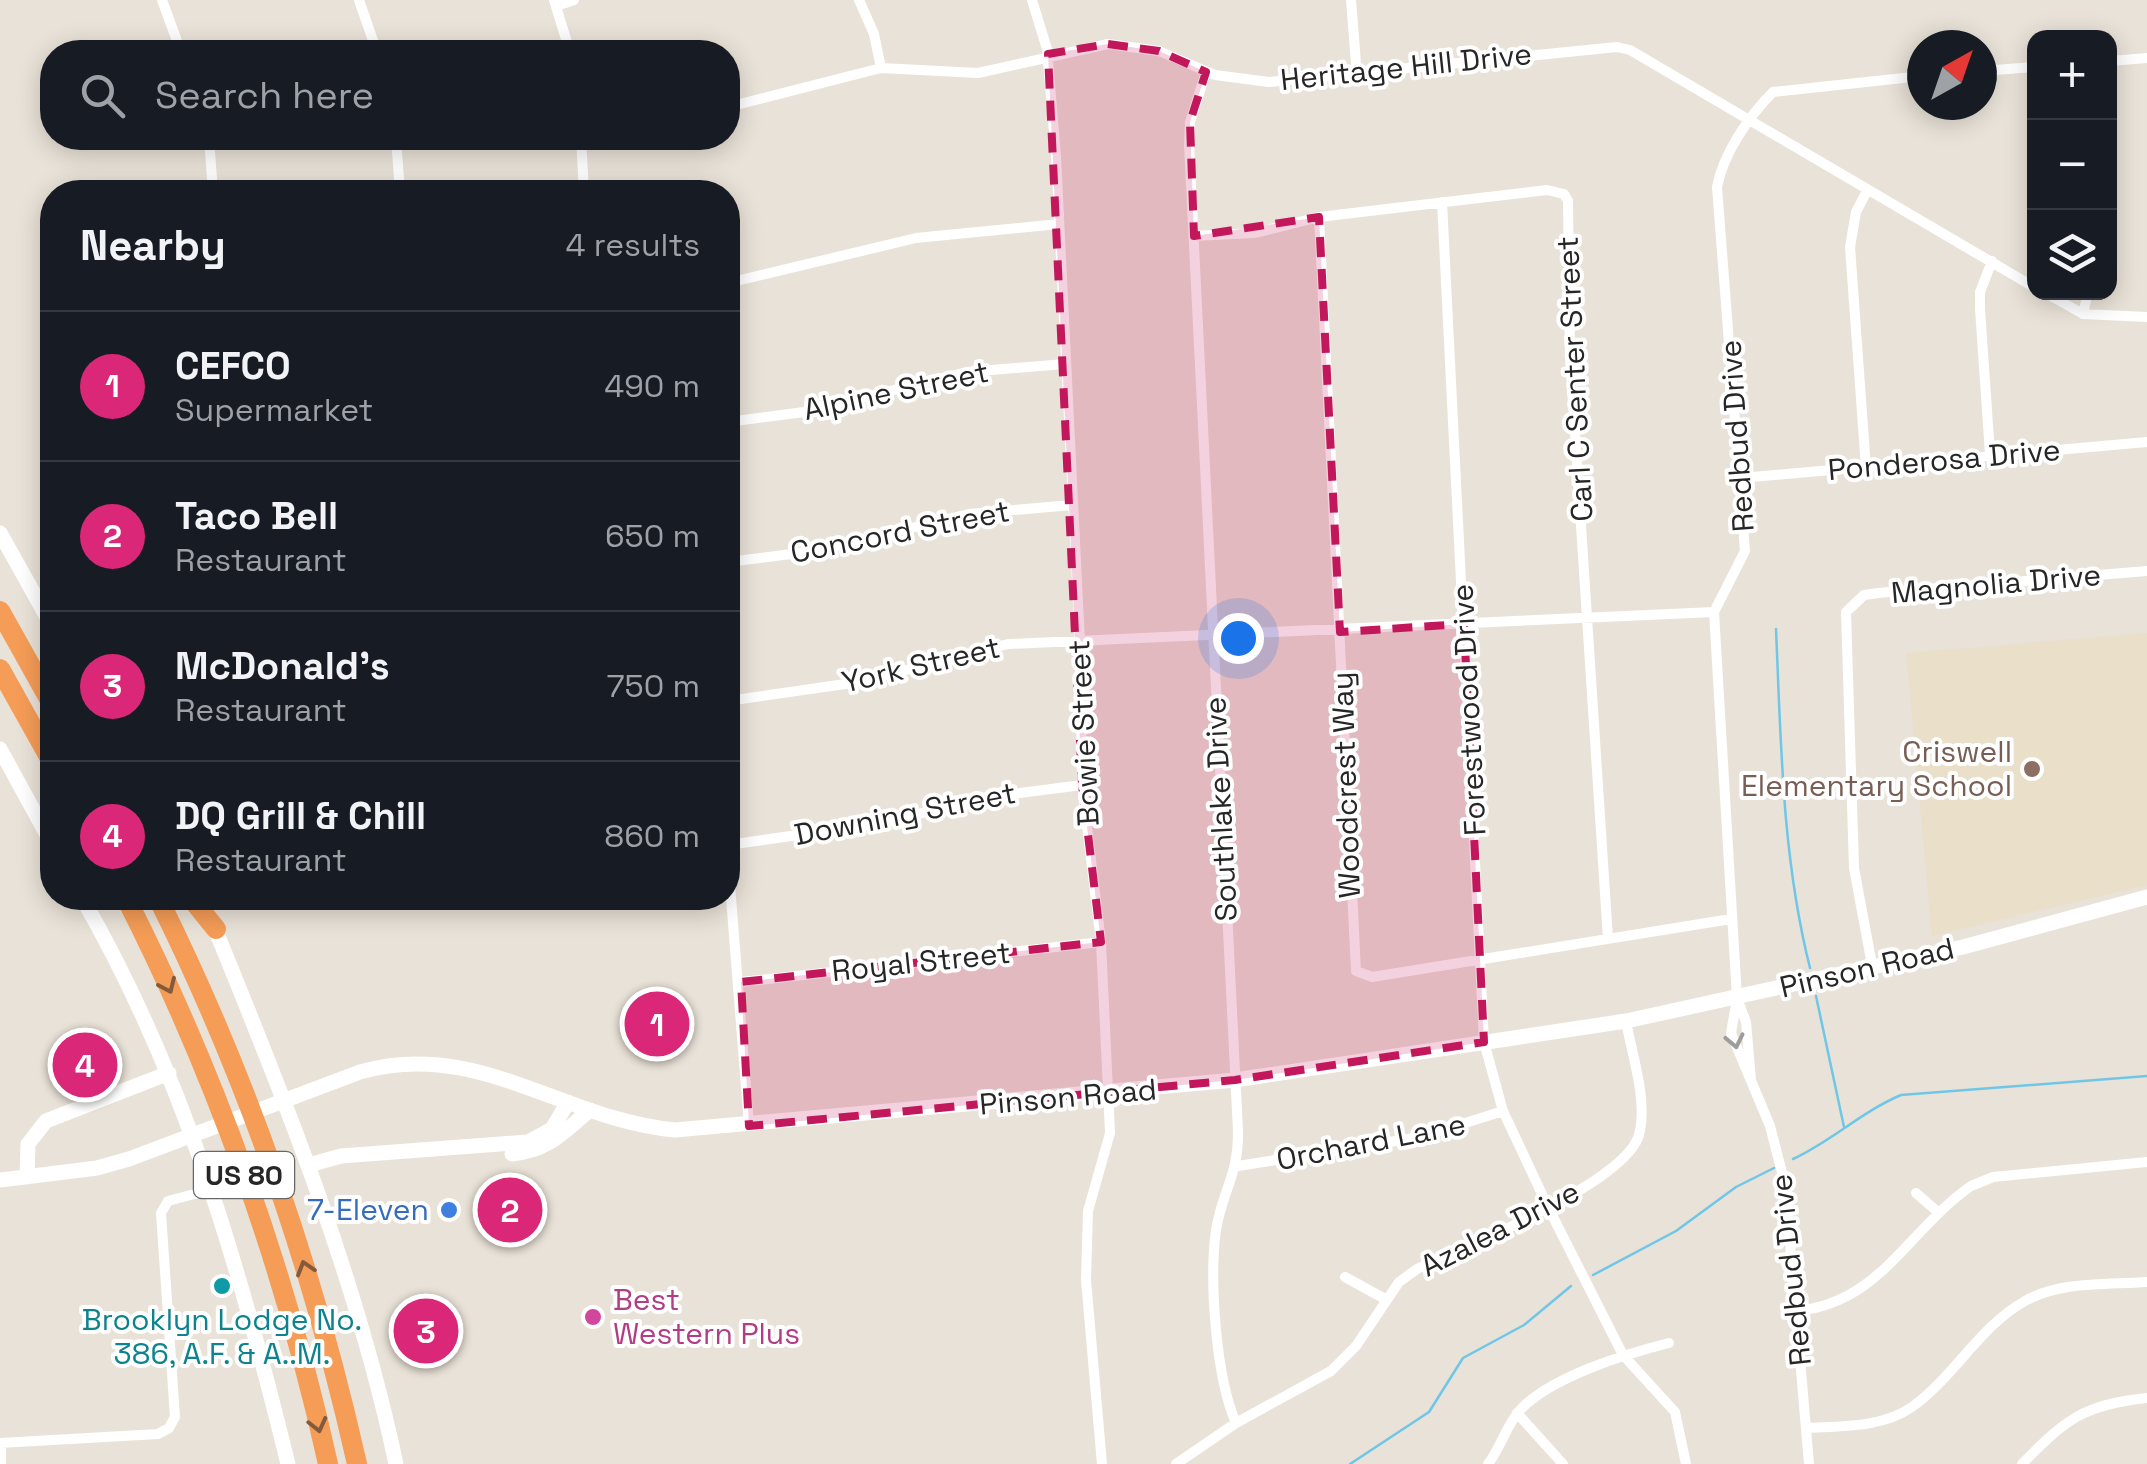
<!DOCTYPE html>
<html lang="en">
<head>
<meta charset="utf-8">
<style>
  :root { --surface:#171b24; --page:#242831; --text:#f1f3f6; --muted:#9ea1a6; --line:#363941; --accent:#db2777 }
  body { margin:0; font-family:"Space Grotesk",sans-serif; background:var(--page); color:var(--text) }
  .controls { position:absolute; right:30px; top:30px; display:grid; overflow:hidden; border-radius:20px; box-shadow:0 5px 25px #0003 }
  .controls button { width:90px; height:90px; display:grid; place-items:center; padding:0; border:0; border-bottom:2px solid var(--line); background:var(--surface); color:var(--text); font:50px sans-serif }
  .compass { position:absolute; left:1907px; top:30px; width:90px; height:90px; border-radius:50%; background:var(--surface); box-shadow:0 5px 25px #0003; rotate:40deg }
  .you { position:absolute; left:1238px; top:638px; width:35px; height:35px; margin:-25px; border:8px solid #fff; border-radius:50%; background:#1a73e8; box-shadow:0 0 0 15px #1a73e833 }
  .badge { display:grid; place-items:center; width:65px; height:65px; border-radius:50%; background:var(--accent); color:#fff; font-size:32px; font-weight:700 }
  .pin { position:absolute; translate:-50% -50%; border:5px solid #fff; box-shadow:0 2px 10px #0006 }
  .list { margin:0; padding:0; list-style:none }
  h2 { display:flex; justify-content:space-between; align-items:center; height:130px; margin:0; padding:0 40px; font-size:42px }
  h2 small { font-size:32px; font-weight:400; color:var(--muted) }
  .list li { display:grid; grid-template-columns:65px 1fr auto; gap:30px; align-items:center; box-sizing:border-box; height:150px; padding:0 40px; border-top:2px solid var(--line) }
  .list b { display:block; font-size:38px; white-space:nowrap }
  .list p { margin:0; font-size:32px; white-space:nowrap; color:var(--muted) }
  .list em { font-size:32px; font-style:normal; color:var(--muted) }
  .icon { flex:none; width:55px; height:55px; fill:none; stroke:currentColor; stroke-width:2; stroke-linecap:round; stroke-linejoin:round }
  .map { position:relative; flex:none; width:2147px; height:1464px; overflow:hidden }
  .search { position:absolute; background:var(--surface); box-shadow:0 5px 25px #0003; left:40px; top:40px; width:700px; height:110px; display:flex; align-items:center; gap:25px; box-sizing:border-box; padding:0 35px; border-radius:40px; color:var(--muted); font-size:38px }
  .panel { position:absolute; background:var(--surface); box-shadow:0 5px 25px #0003; left:40px; top:180px; width:700px; height:730px; border-radius:40px }
  .map>svg:first-child { display:block }
  .education { fill:#eadfc8 }
  .lines { fill:none; stroke-linecap:round; stroke-linejoin:round }
  .stream { stroke:#6fc6e7; stroke-width:2.5 }
  .minor { stroke:#fff; stroke-width:10 }
  .secondary { stroke:#fff; stroke-width:15 }
  .motorway { stroke:#f59c57; stroke-width:20 }
  .oneway { stroke:#835b3c }
  .oneway2 { stroke:#9d9d9d }
  .marked { fill:#c2185b; fill-opacity:0.2; stroke:#c2185b; stroke-width:8; stroke-dasharray:20 12; stroke-linejoin:round }
  .education-dot { fill:#8d6e63; stroke:#fff; stroke-width:4 }
  .shop-dot { fill:#3f7fe0; stroke:#fff; stroke-width:4 }
  .culture-dot { fill:#0f9aa8; stroke:#fff; stroke-width:4 }
  .hotel-dot { fill:#d1479c; stroke:#fff; stroke-width:4 }
  .labels { text-anchor:middle; stroke-width:8; stroke-linejoin:round; paint-order:stroke }
  .shield { fill:#fff; stroke:#676767; stroke-width:2.5 }
  .shield-label { font-size:28px; font-weight:bold; fill:#262626 }
  .street-label { font-size:30px; fill:#262626; stroke:#fff }
  .education-label { font-size:30px; fill:#785e54; stroke:#fff; text-anchor:end }
  .shop-label { font-size:30px; fill:#366cbe; stroke:#fff; text-anchor:end }
  .hotel-label { font-size:30px; fill:#b23c85; stroke:#fff; text-anchor:start }
  .culture-label { font-size:30px; fill:#0d838f; stroke:#fff }
</style>
</head>
<body>
<div class="map">
<svg width="2147" height="1464" viewBox="0 0 2147 1464">
  <rect width="100%" height="100%" fill="#e9e2d8"/>
  <path class="education" d="M2147,633V885L1932,936L1906,653Z"/>
  <g class="lines">
    <path class="stream" d="M1776,629C1781,743 1782,857 1810,968
      M1816,996L1844,1127
      M1793,1159C1832,1141 1861,1112 1901,1095L2147,1076
      M1593,1275L1676,1231L1736,1187L1774,1168
      M1350,1464L1429,1412L1463,1358L1524,1325L1571,1286"/>
    <path class="minor" d="M162,0L181,52
      M359,0L377,52
      M554,0L570,52
      M859,0L874,34L881,68
      M1032,0L1047,49L1056,156L1080,642L1082,785L1101,942L1110,1133L1088,1211L1086,1280L1102,1464
      M1351,0L1357,76
      M556,6L574,0
      M2110,61L2147,58
      M1982,71L2034,67
      M1206,72L1190,122L1189,145L1238,1131C1239,1174 1222,1192 1216,1230C1209,1280 1216,1378 1236,1423
      M728,107L881,68L978,73L1108,44L1159,51L1215,75L1269,82L1617,47L1630,50L2034,287
      M209,138L213,192
      M396,138L400,192
      M581,138L584,192
      M1442,202L1484,1042L1503,1111L1548,1207L1623,1355L1675,1412L1686,1464
      M1319,217L1356,971L1372,977L1731,919
      M1194,236L1255,233L1319,217L1547,190L1564,194L1568,201L1570,357L1608,939
      M728,283L916,238L1059,224
      M2044,292L2083,314L2147,317
      M2083,314L2088,292
      M728,422L804,412L967,372L1065,364
      M1990,454L1980,309V292L1992,261
      M1866,468L1850,247L1856,212L1867,191
      M1741,478L2147,442
      M728,562L815,551L969,514L1072,505
      M728,701L859,682L1008,644L1714,612
      M728,845L882,823L981,798L1082,785
      M728,860L749,1125
      M1872,965L1854,868L1846,612L1864,595L1878,593L2147,571
      M741,982L1101,942
      M1737,999L1731,1033L1770,1126L1785,1184L1809,1464
      M1751,1080L1746,1022L1737,998L1714,612L1745,551L1717,187C1723,154 1749,116 1773,92L1922,76
      M1238,1166L1421,1137L1503,1111
      M1916,1193L1939,1213
      M1345,1277L1385,1299
      M1797,1311C1881,1302 1907,1231 1971,1186L1993,1177L2147,1162
      M1517,1413L1563,1464
      M1806,1428C1841,1426 1882,1428 1912,1407C1954,1377 1980,1326 2025,1301C2060,1281 2108,1285 2147,1282
      M0,1443L158,1434L169,1428L175,1417L161,1213L168,1201L213,1189
      M1,1443V1464
      M1176,1464L1236,1423L1331,1371L1356,1346L1399,1282L1417,1269C1464,1248 1625,1183 1639,1135C1648,1100 1632,1056 1626,1021
      M1488,1464C1501,1447 1506,1426 1520,1410C1551,1377 1625,1354 1669,1343
      M2022,1464C2066,1419 2083,1405 2147,1398"/>
    <path class="secondary" d="M0,533L52,626
      M0,749L52,844
      M82,898C184,1074 240,1268 288,1464
      M211,919C284,1097 356,1275 396,1464
      M512,1154C550,1150 563,1132 590,1110
      M309,1165L341,1156L528,1142L552,1129L568,1102
      M27,1177L28,1144L46,1121L169,1073
      M0,1180L97,1168L129,1159L360,1072C476,1038 563,1120 675,1130L1235,1080L1626,1021L1963,947L2147,897"/>
    <path class="motorway" d="M0,611L52,704
      M0,669L52,762
      M126,898C216,1075 285,1269 328,1464
      M158,898C247,1077 313,1268 357,1464
      M191,898L216,929"/>
  </g>
  <defs><path id="oneway-chevron" d="M-2-3.5L2.5 0L-2 3.5" fill="none" stroke-width="1.6" stroke-linecap="round" stroke-linejoin="round" transform="scale(2.5)"/></defs>
  <g class="oneway">
    <use href="#oneway-chevron" transform="translate(168 986) rotate(66)"/>
    <use href="#oneway-chevron" transform="translate(305 1268) rotate(-107)"/>
    <use href="#oneway-chevron" transform="translate(318 1425) rotate(76)"/>
  </g>
  <use class="oneway2" href="#oneway-chevron" transform="translate(1735 1041) rotate(78)"/>
  <path class="marked" d="M1108,44L1159,51L1206,72L1190,122L1194,236L1319,217L1340,632L1464,624L1484,1042L1235,1080L749,1126L741,982L1101,942L1082,785L1048,54Z"/>
  <circle class="education-dot" cx="2032" cy="769" r="10"/>
  <circle class="shop-dot" cx="449" cy="1210" r="10"/>
  <circle class="culture-dot" cx="222" cy="1286" r="10"/>
  <circle class="hotel-dot" cx="593" cy="1317" r="10"/>
  <g class="labels">
    <rect class="shield" x="194" y="1152" width="100" height="46" rx="8"/>
    <g class="shield-label">
      <text x="244" y="1185">US 80</text>
    </g>
    <g class="street-label">
      <text transform="translate(1406 67) rotate(-6)" y="10">Heritage Hill Drive</text>
      <text transform="translate(1575 379) rotate(-93)" y="10">Carl C Senter Street</text>
      <text transform="translate(896 391) rotate(-12)" y="10">Alpine Street</text>
      <text transform="translate(1737 436) rotate(-94)" y="10">Redbud Drive</text>
      <text transform="translate(1944 460) rotate(-5)" y="10">Ponderosa Drive</text>
      <text transform="translate(900 532) rotate(-11)" y="10">Concord Street</text>
      <text transform="translate(1996 584) rotate(-5)" y="10">Magnolia Drive</text>
      <text transform="translate(921 665) rotate(-13)" y="10">York Street</text>
      <text transform="translate(1469 710) rotate(-93)" y="10">Forestwood Drive</text>
      <text transform="translate(1084 733) rotate(-93)" y="10">Bowie Street</text>
      <text transform="translate(1346 785) rotate(-92)" y="10">Woodcrest Way</text>
      <text transform="translate(1221 809) rotate(-93)" y="10">Southlake Drive</text>
      <text transform="translate(905 814) rotate(-11)" y="10">Downing Street</text>
      <text transform="translate(921 962) rotate(-6)" y="10">Royal Street</text>
      <text transform="translate(1867 968) rotate(-13)" y="10">Pinson Road</text>
      <text transform="translate(1068 1097) rotate(-5)" y="10">Pinson Road</text>
      <text transform="translate(1371 1142) rotate(-11)" y="10">Orchard Lane</text>
      <text transform="translate(1500 1229) rotate(-27)" y="10">Azalea Drive</text>
      <text transform="translate(1791 1270) rotate(-96)" y="10">Redbud Drive</text>
    </g>
    <g class="education-label">
      <text x="2012" y="762">Criswell<tspan x="2012" dy="34">Elementary School</tspan></text>
    </g>
    <g class="shop-label">
      <text x="429" y="1220">7-Eleven</text>
    </g>
    <g class="hotel-label">
      <text x="613" y="1310">Best<tspan x="613" dy="34">Western Plus</tspan></text>
    </g>
    <g class="culture-label">
      <text x="222" y="1330">Brooklyn Lodge No.<tspan x="222" dy="34">386, A.F. &amp; A..M.</tspan></text>
    </g>
  </g>
</svg>
<div class="controls">
<button>+</button>
<button>−</button>
<button><svg class="icon" aria-label="layers" viewBox="0 0 24 24"><path d="M12 4l9 5-9 5-9-5zM3 14l9 5 9-5"/></svg></button>
</div>
<svg class="compass" viewBox="-18 -18 36 36"><path d="M0-13l5 13h-10z" fill="#e53935"/><path d="M0 13l5-13h-10z" fill="#9ea1a6"/></svg>
<div class="you"></div>
<div class="pin badge" style="left:657px;top:1024px">1</div>
<div class="pin badge" style="left:510px;top:1210px">2</div>
<div class="pin badge" style="left:426px;top:1331px">3</div>
<div class="pin badge" style="left:85px;top:1065px">4</div>
<div class="search"><svg class="icon" aria-label="search" viewBox="0 0 24 24"><circle cx="10" cy="10" r="6"/><path d="M15 15l6 6"/></svg>Search here</div>
<section class="panel">
<h2>Nearby<small>4 results</small></h2>
<ul class="list">
<li><span class="badge">1</span><div><b>CEFCO</b><p>Supermarket</p></div><em>490 m</em></li>
<li><span class="badge">2</span><div><b>Taco Bell</b><p>Restaurant</p></div><em>650 m</em></li>
<li><span class="badge">3</span><div><b>McDonald's</b><p>Restaurant</p></div><em>750 m</em></li>
<li><span class="badge">4</span><div><b>DQ Grill &amp; Chill</b><p>Restaurant</p></div><em>860 m</em></li>
</ul>
</section>
</div>
</body>
</html>
